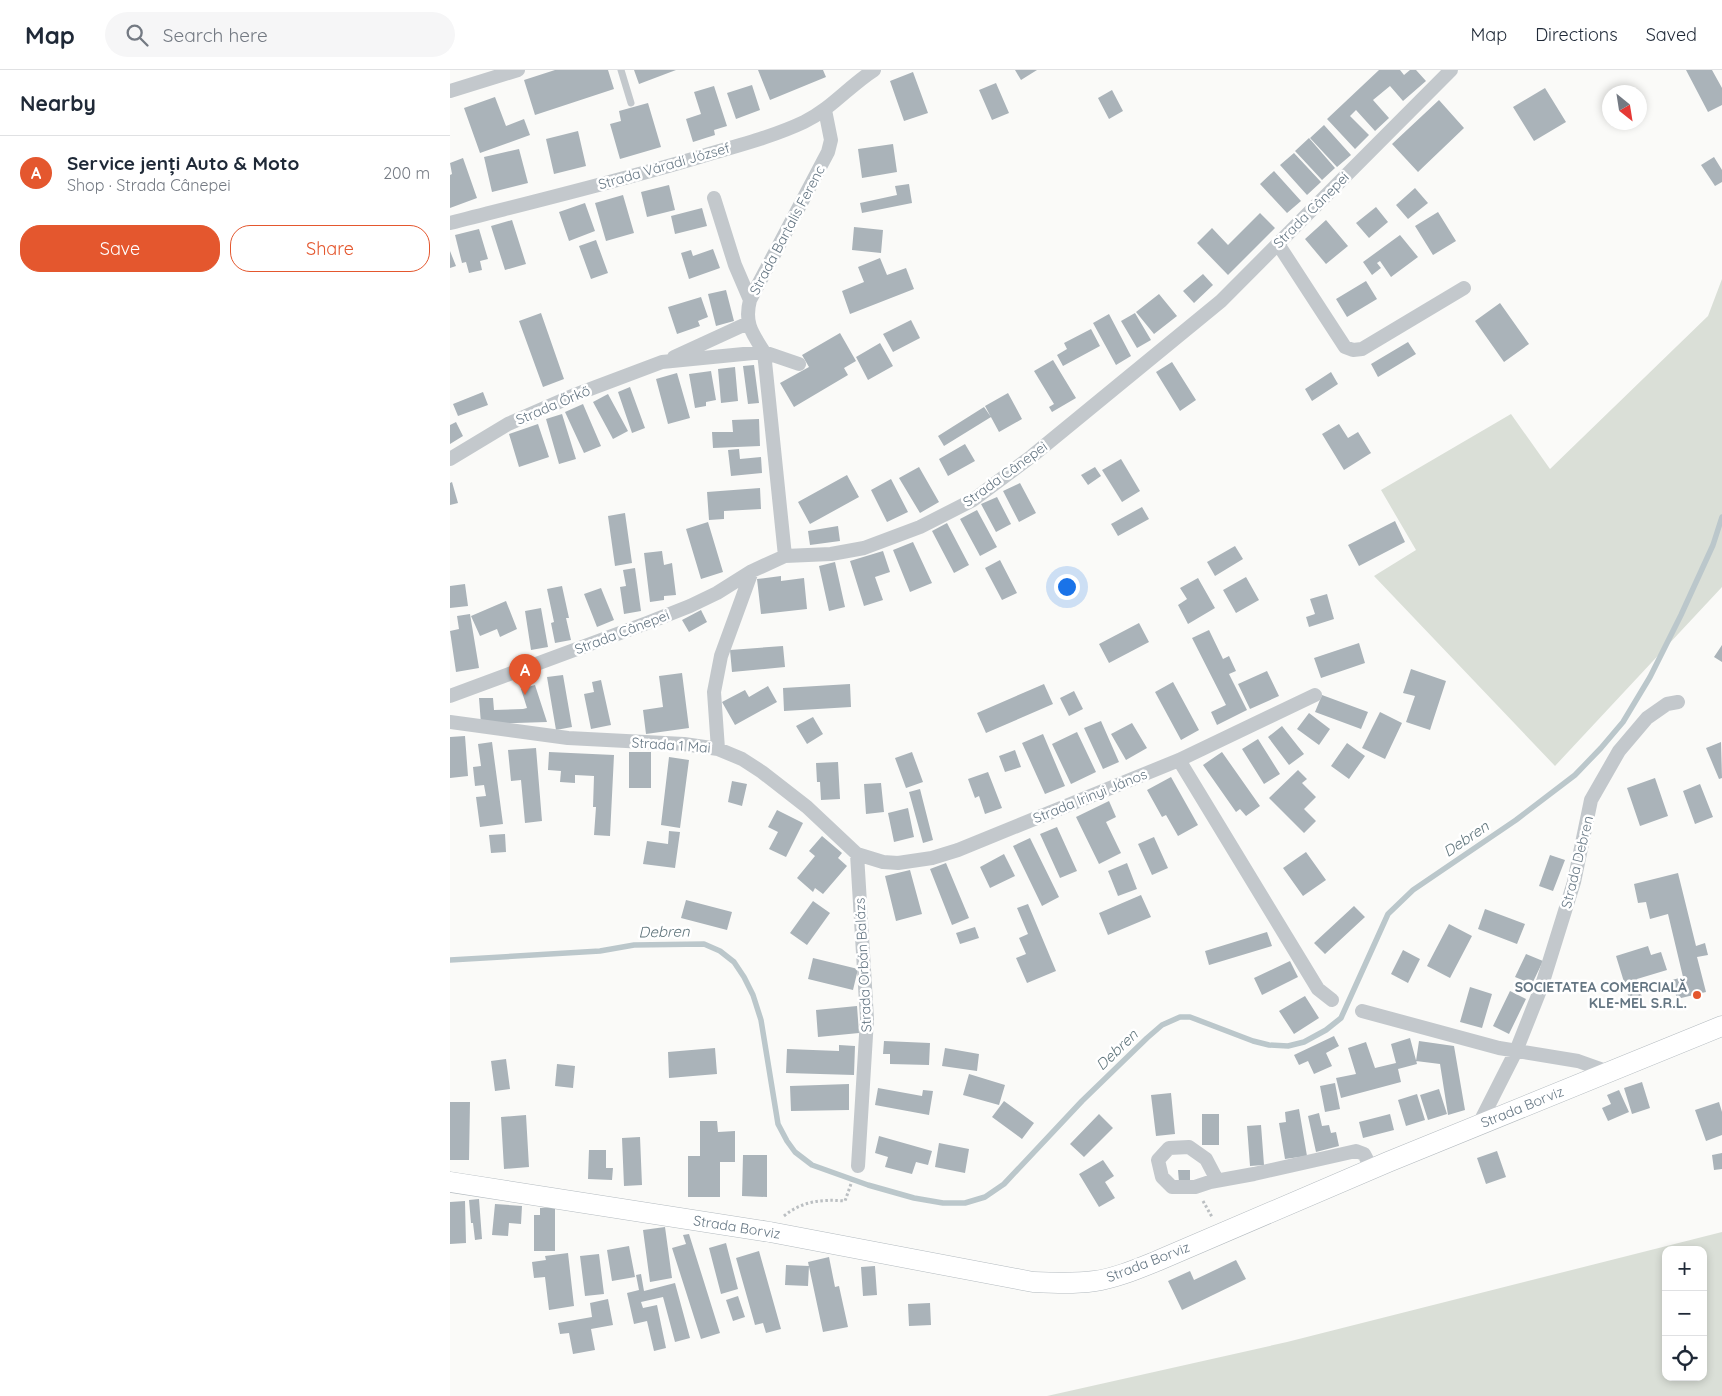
<!DOCTYPE html>
<html lang="en">
<head>
<meta charset="utf-8">
<style>
  :root { --surface:#fff; --page:#f6f6f7; --text:#1f2937; --muted:#747a83; --line:#e0e1e3; --accent:#e4572e }
  body { margin:0; font-family:Quicksand,sans-serif; background:var(--page); color:var(--text) }
  .controls { position:absolute; right:15px; bottom:15px; display:grid; overflow:hidden; border-radius:10px; box-shadow:0 2px 8px #0003 }
  .controls button { width:45px; height:45px; display:grid; place-items:center; padding:0; border:0; border-bottom:1px solid var(--line); background:var(--surface); color:var(--text); font:25px sans-serif }
  .compass { position:absolute; left:1152px; top:15px; width:45px; height:45px; border-radius:50%; background:var(--surface); box-shadow:0 2px 8px #0003; rotate:150deg }
  .you { position:absolute; left:616px; top:516px; width:18px; height:18px; margin:-12px; border:4px solid #fff; border-radius:50%; background:#1a73e8; box-shadow:0 0 0 8px #1a73e833 }
  .badge { display:grid; place-items:center; width:32px; height:32px; border-radius:50%; background:var(--accent); color:#fff; font-size:16px; font-weight:700 }
  .pin { position:absolute; translate:-50% -41px; filter:drop-shadow(0 1px 2px #0008) }
  .pin::after { content:''; position:absolute; top:26px; width:18px; height:15px; background:inherit; clip-path:polygon(0 0,100% 0,50% 100%) }
  .list { margin:0; padding:0; list-style:none }
  h2 { display:flex; justify-content:space-between; align-items:center; height:65px; margin:0; padding:0 20px; font-size:21px }
  h2 small { font-size:16px; font-weight:400; color:var(--muted) }
  .list li { display:grid; grid-template-columns:32px 1fr auto; gap:15px; align-items:center; box-sizing:border-box; height:75px; padding:0 20px; border-top:1px solid var(--line) }
  .list b { display:block; font-size:19px; white-space:nowrap }
  .list p { margin:0; font-size:16px; white-space:nowrap; color:var(--muted) }
  .list em { font-size:16px; font-style:normal; color:var(--muted) }
  .actions { display:flex; gap:10px; padding:15px 20px }
  .actions a { flex:1; padding:11px 0; border:1px solid var(--accent); border-radius:20px; text-align:center; font-size:18px; color:var(--accent) }
  .actions .main { background:var(--accent); color:#fff }
  .icon { flex:none; width:28px; height:28px; fill:none; stroke:currentColor; stroke-width:2; stroke-linecap:round; stroke-linejoin:round }
  .map { position:relative; flex:none; width:1272px; height:1326px; overflow:hidden }
  header { display:flex; align-items:center; gap:30px; box-sizing:border-box; height:70px; padding:0 25px; background:var(--surface); border-bottom:1px solid var(--line) }
  header strong { font-size:24px }
  nav { display:flex; gap:28px; margin-inline-start:auto; font-size:18px }
  .search { width:350px; height:45px; background:var(--page); display:flex; align-items:center; gap:12px; box-sizing:border-box; padding:0 18px; border-radius:28px; color:var(--muted); font-size:19px }
  main { display:flex }
  aside { flex:1; background:var(--surface) }
  .map>svg:first-child { display:block }
  .green { fill:#dadfd7; fill-rule:evenodd }
  .lines { fill:none; stroke-linecap:round; stroke-linejoin:round }
  .stream { stroke:#bbc7cb; stroke-width:5.5 }
  .building { fill:#aab3b9 }
  .secondary-casing { stroke:#b3babf; stroke-width:21 }
  .path { stroke:#bbbfc2; stroke-width:3; stroke-dasharray:2.5 2.5; stroke-linecap:butt }
  .lane { stroke:#c3c8cc; stroke-width:7 }
  .street { stroke:#c3c8cc; stroke-width:14 }
  .secondary { stroke:#fff; stroke-width:20 }
  .poi-dot { fill:#e4572e; stroke:#fff; stroke-width:2 }
  .labels { text-anchor:middle; stroke-width:5; stroke-linejoin:round; paint-order:stroke }
  .street-label { font-size:14px; fill:#657683; stroke:#fff }
  .poi-label { font-size:14px; font-weight:bold; fill:#657683; stroke:#fff; text-anchor:end }
  .water-label { font-size:15px; font-style:italic; fill:#60757c; stroke:#fff }
</style>
</head>
<body>
<header>
<strong>Map</strong>
<div class="search"><svg class="icon" aria-label="search" viewBox="0 0 24 24"><circle cx="10" cy="10" r="6"/><path d="M15 15l6 6"/></svg>Search here</div>
<nav><a>Map</a><a>Directions</a><a>Saved</a></nav>
</header>
<main>
<aside>
<h2>Nearby<small></small></h2>
<ul class="list">
<li><span class="badge">A</span><div><b>Service jenți Auto &amp; Moto</b><p>Shop · Strada Cânepei</p></div><em>200 m</em></li>
</ul>
<div class="actions"><a class="main">Save</a><a>Share</a></div>
</aside>
<div class="map">
<svg width="1272" height="1326" viewBox="0 0 1272 1326">
  <rect width="100%" height="100%" fill="#fafaf8"/>
  <path class="green" d="M1272,209V517L1105,696L924,506L966,480L931,420L1061,344L1100,399L1258,246Z
    M1272,1162V1326H597L837,1272ZM1216,1180H1253V1307H1216Z"/>
  <g class="lines">
    <path class="stream" d="M0,890L150,881L184,875L254,874L270,881L284,892L294,907L303,925L311,950L328,1054L337,1071L345,1082L362,1095L418,1115L464,1128L493,1133H515L535,1127L554,1114L632,1031L697,968L712,955L730,947H740L803,971L819,975L838,976L854,972L876,960L891,948L938,844L963,820L1066,750L1125,705L1151,678L1173,652L1200,607L1231,545L1263,475L1272,447"/>
  </g>
  <path class="building" d="M105,0H158L164,19L85,45L74,10Z
    M184,0H226L189,14Z
    M308,0H373L376,7L320,30Z
    M565,0H587L571,10Z
    M929,0H950L954,5L960,0H966L976,11L953,31L940,16L923,30L939,48L925,61L906,40L900,46L919,65L905,79L877,49Z
    M1236,0H1262L1272,18V35L1258,42Z
    M463,2L478,43L454,51L440,11Z
    M546,13L559,43L542,50L529,20Z
    M302,15L310,40L286,49L277,23Z
    M264,16L277,56L264,60L265,65L243,72L236,49L251,44L244,22Z
    M1095,18L1116,52L1084,71L1063,37Z
    M662,20L673,41L659,49L648,28Z
    M45,27L56,56L74,49L80,65L30,83L14,38Z
    M989,30L1014,58L968,102L942,74Z
    M198,33L211,77L170,89L160,54L171,51L169,41Z
    M874,55L901,85L887,97L860,68Z
    M128,61L136,96L104,104L96,69Z
    M859,68L885,98L872,110L845,81Z
    M443,74L447,102L412,108L408,79Z
    M69,79L78,113L42,122L34,87Z
    M844,83L871,112L857,125L830,95Z
    M1264,87L1272,100V112L1265,116L1251,95Z
    M13,88L27,128L0,138V105L2,104L0,93Z
    M824,101L851,131L837,143L810,114Z
    M459,114L462,133L412,143L410,133L447,125L445,116Z
    M219,115L225,140L197,147L191,122Z
    M965,118L978,133L958,149L946,135Z
    M173,125L184,163L156,171L145,133Z
    M135,133L145,161L119,171L109,142Z
    M926,137L938,152L919,168L906,153Z
    M252,138L257,156L225,164L221,146Z
    M988,142L1006,171L983,185L965,156Z
    M810,143L825,158L778,205L747,173L762,158L778,175Z
    M62,150L76,194L55,200L41,156Z
    M876,150L898,176L876,194L855,169Z
    M404,157L433,160L431,183L402,180Z
    M29,159L38,189L30,191L32,200L19,203L16,192L12,193L5,165Z
    M950,165L968,187L941,207L930,191L927,193L931,198L922,205L913,192Z
    M146,170L158,203L141,209L129,176Z
    M263,179L270,198L239,209L231,183L241,180L243,186Z
    M0,181L6,196L0,198Z
    M430,188L437,205L456,198L464,219L400,244L392,221L414,212L408,197Z
    M753,204L763,215L744,233L733,221Z
    M916,211L927,229L897,247L886,229Z
    M276,220L284,251L266,256L258,224Z
    M709,224L727,246L704,264L686,242Z
    M251,227L258,247L248,251L250,256L227,264L218,237Z
    M1050,233L1079,274L1054,292L1025,251Z
    M91,243L114,309L93,317L69,251Z
    M685,243L701,270L687,278L671,251Z
    M659,244L681,286L666,295L643,253Z
    M461,250L470,268L443,282L433,264Z
    M641,259L650,276L613,296L607,285L617,279L614,273Z
    M390,263L406,291L394,298L398,305L344,337L330,313L359,297L352,285Z
    M958,272L966,284L928,307L921,294Z
    M430,273L443,296L418,310L406,287Z
    M603,290L626,328L602,342L599,337L604,334L584,301Z
    M722,292L746,330L730,341L706,302Z
    M304,295L309,333L298,334L293,296Z
    M285,297L288,331L271,333L268,299Z
    M261,301L266,330L256,332V336L245,338L239,304Z
    M881,302L888,314L862,331L855,319Z
    M227,303L240,348L218,354L206,309Z
    M180,317L195,358L182,363L168,322Z
    M33,322L38,335L8,346L3,334Z
    M558,323L572,349L549,362L535,336Z
    M158,324L178,361L163,369L143,332Z
    M133,334L151,376L134,383L115,342Z
    M534,337L541,347L494,376L488,366Z
    M112,344L126,389L109,394L96,349Z
    M309,349L310,376L263,378L262,362H283L282,350Z
    M6,352L13,366L0,374V355Z
    M88,354L99,387L69,397L59,364Z
    M889,354L898,368L908,362L921,383L894,400L872,364Z
    M515,374L525,391L498,406L489,389Z
    M289,379L290,389L311,387L312,403L281,406L278,380Z
    M671,389L690,421L672,432L652,400Z
    M469,397L489,432L470,443L449,408Z
    M645,397L651,406L638,415L631,405Z
    M397,405L409,427L360,454L348,432Z
    M441,409L458,442L437,452L421,420Z
    M2,412L8,433L0,435V413Z
    M570,413L586,443L569,452L553,421Z
    M310,418L311,439L274,441V449L259,450L257,422Z
    M547,427L561,454L546,462L531,434Z
    M692,437L699,449L668,466L661,454Z
    M527,440L547,477L530,486L510,449Z
    M175,443L182,493L165,496L158,446Z
    M945,451L955,472L909,496L898,475Z
    M258,452L273,502L251,509L236,459Z
    M497,453L519,495L504,503L482,461Z
    M388,456L390,471L360,475L358,461Z
    M463,472L482,513L460,522L443,480Z
    M785,476L793,489L765,506L757,492Z
    M212,481L214,495L222,493L226,525L214,526V530L200,532L194,483Z
    M433,481L440,502L425,507L433,530L414,536L400,491Z
    M550,490L567,523L552,530L535,498Z
    M385,492L395,537L379,541L369,496Z
    M185,498L191,541L174,544L170,517L176,516L173,500Z
    M331,506V511L354,508L357,539L311,544L307,509Z
    M796,507L809,530L786,543L773,520Z
    M748,508L765,538L738,554L728,535L737,529L730,518Z
    M15,514L18,536L0,538V516Z
    M112,516L119,548H116L121,570L105,573L101,553L104,552L97,519Z
    M151,518L164,550L147,557L134,524Z
    M877,524L884,549L859,557L856,547L865,544L860,529Z
    M56,531L67,559L50,567L47,559L30,566L21,546Z
    M91,538L98,577L81,580L75,541Z
    M251,540L257,552L239,562L232,550Z
    M20,544L29,598L6,602L0,561L9,559L7,546Z
    M689,553L699,572L659,593L649,574Z
    M759,560L773,589L779,586L786,601L779,604L797,640L767,655L761,642L776,635L742,568Z
    M909,573L915,593L871,608L864,588Z
    M1272,575V592L1264,587Z
    M333,576L335,597L282,602L280,580Z
    M961,599L996,611L980,660L956,652L965,626L953,623Z
    M817,601L829,626L800,639L788,614Z
    M232,603L239,658L196,664L193,640L213,637L209,606Z
    M113,605L122,657L106,660L97,607Z
    M151,610L161,655L141,659L134,624L144,622L142,612Z
    M723,612L749,660L731,670L705,622Z
    M400,614L401,637L334,641L333,618Z
    M594,614L603,634L536,663L527,643Z
    M85,615L97,652L31,654L29,628H43L44,640L73,639L77,638L71,619Z
    M318,616L327,632L285,655L272,632L295,620L299,627Z
    M624,621L633,639L619,646L610,628Z
    M872,625L918,642L911,659L865,642Z
    M930,642L952,653L935,689L912,678Z
    M859,643L880,659L869,675L847,659Z
    M363,647L373,664L357,674L346,656Z
    M651,651L669,692L653,699L634,658Z
    M682,653L697,678L676,690L661,664Z
    M832,656L854,684L839,695L818,667Z
    M627,662L646,702L621,714L602,674Z
    M593,664L615,716L595,724L572,673Z
    M15,666L18,706L0,708V667Z
    M808,669L830,704L814,714L792,679Z
    M42,672L53,754L30,757L26,727L36,726L34,715L25,716L23,697L31,696L28,674Z
    M1271,672L1272,708L1269,709L1256,678Z
    M897,673L915,686L899,709L881,696Z
    M86,678L92,751L75,753L71,710L61,711L58,680Z
    M565,680L571,697L555,702L549,686Z
    M99,682L164,685L160,766L144,765L146,737H143L144,706L125,705V713L110,712L111,701L98,700Z
    M179,682H201V718H179Z
    M462,682L473,712L456,718L445,688Z
    M772,682L810,736L796,746L790,739L786,742L753,695Z
    M219,687L239,690L230,758L211,755Z
    M388,692L390,729L371,730L370,712H367L366,693Z
    M848,700L857,709L852,713L866,727L854,739L866,751L854,763L819,728Z
    M538,702L552,738L535,744L529,726L525,728L518,709Z
    M721,707L748,755L728,766L716,745L712,747L697,720Z
    M1205,708L1218,746L1190,756L1177,718Z
    M282,711L297,714L292,736L278,732Z
    M431,713L434,742L416,744L414,714Z
    M1250,714L1263,747L1245,754L1233,721Z
    M470,719L483,770L473,773L459,722Z
    M659,731L666,747L656,752L671,783L649,794L626,747Z
    M458,738L464,767L444,772L438,743Z
    M327,740L353,753L336,787L319,779L328,762L318,757Z
    M607,757L627,801L610,808L590,764Z
    M219,761L230,762L225,798L193,794L197,771L218,774Z
    M55,764L56,782L41,783L39,765Z
    M372,766L392,783L388,788L397,796L373,824L365,818L363,822L347,808L365,786L359,781Z
    M704,767L718,798L702,805L688,774Z
    M580,768L609,827L592,836L563,776Z
    M856,782L876,810L853,826L833,798Z
    M554,784L565,806L540,818L530,797Z
    M1100,785L1115,790L1103,821L1089,816Z
    M496,793L519,848L502,855L480,799Z
    M677,793L687,819L668,826L658,801Z
    M460,800L472,844L446,851L435,806Z
    M1228,803L1246,876L1255,873L1258,885L1247,887L1256,922L1227,929L1222,910L1233,907L1218,844L1200,849L1196,832L1188,833L1184,814Z
    M691,825L701,847L658,865L649,843Z
    M236,830L282,842L277,860L231,848Z
    M363,831L380,843L357,875L340,863Z
    M578,834L606,901L577,913L566,888L576,884L569,868L578,864L567,838Z
    M904,836L915,847L875,884L864,873Z
    M1035,839L1075,854L1067,874L1028,859Z
    M999,854L1022,866L1000,908L977,896Z
    M525,857L529,868L510,874L506,863Z
    M817,862L822,876L759,895L755,881Z
    M1198,876L1201,885L1211,882L1217,900L1187,909L1194,934L1182,938L1166,886Z
    M953,880L970,889L958,913L941,904Z
    M1076,884L1093,891L1082,914L1065,907Z
    M363,888L408,899L403,920L358,909Z
    M840,891L848,907L812,925L804,908Z
    M1020,917L1042,924L1032,958L1010,952Z
    M1060,921L1076,929L1059,964L1043,956Z
    M855,926L869,948L844,964L829,941Z
    M407,936L409,963L368,967L366,940Z
    M884,966L889,976L876,983L882,996L864,1004L858,991L849,995L844,985Z
    M960,968L967,994L948,999L951,1012L891,1028L886,1008L906,1004L898,978L916,972L925,998L946,993L941,974Z
    M434,971L480,973L479,995L440,994V984H433Z
    M969,971L1004,976L1015,1040L998,1045L990,994L966,991Z
    M389,975L405,976L404,1005L336,1003L337,979L389,981Z
    M265,978L267,1004L219,1008L218,982Z
    M495,978L529,984L527,1001L492,996Z
    M56,989L60,1019L45,1021L41,991Z
    M107,994L125,996L123,1018L105,1016Z
    M519,1004L555,1015L549,1035L513,1025Z
    M1192,1012L1200,1038L1182,1044L1174,1018Z
    M885,1013L890,1039L875,1042L870,1016Z
    M399,1014V1040L341,1041L340,1016Z
    M428,1018L472,1026L473,1020L483,1021L479,1045L425,1035Z
    M989,1019L997,1044L978,1050L970,1025Z
    M1169,1020L1179,1042L1158,1051L1152,1038L1161,1034L1157,1025Z
    M721,1023L725,1064L706,1066L701,1025Z
    M967,1024L975,1050L956,1056L948,1030Z
    M554,1031L584,1053L572,1069L542,1047Z
    M0,1032H20L19,1090H0Z
    M1269,1032L1272,1042V1065L1256,1071L1245,1040Z
    M849,1039L857,1086L835,1089L829,1053L836,1052L835,1042Z
    M869,1043L872,1056L879,1055L881,1063L886,1062L889,1076L866,1082L858,1046Z
    M649,1044L663,1058L634,1087L620,1074Z
    M752,1044H769V1075H752Z
    M940,1044L944,1060L913,1068L909,1052Z
    M76,1045L79,1097L54,1099L51,1047Z
    M250,1051H267L268,1062L285,1061V1092H270V1127H238V1086H250Z
    M811,1055L814,1095L800,1096L797,1056Z
    M429,1066L482,1081L478,1095L466,1092L462,1104L435,1097L438,1087L425,1083Z
    M190,1067L192,1115L174,1116L172,1068Z
    M489,1073L519,1079L515,1103L485,1097Z
    M139,1080H156V1098H163L162,1110L138,1109Z
    M1047,1081L1056,1107L1036,1114L1027,1088Z
    M1272,1083V1099L1264,1100L1262,1085Z
    M293,1085H317V1127L292,1126Z
    M653,1090L664,1106L655,1112L665,1128L649,1137L629,1104Z
    M728,1100H740V1112H729Z
    M29,1129L32,1169L25,1170L23,1153H21L19,1130Z
    M15,1131L16,1173L0,1174V1132Z
    M45,1134L72,1136L71,1154L59,1153L58,1166L42,1165Z
    M105,1137V1181H84V1145H90V1138Z
    M215,1157L222,1208L200,1212L193,1160Z
    M239,1164L270,1263L251,1269L222,1178L236,1174L233,1165Z
    M276,1173L288,1219L271,1224L259,1178Z
    M179,1176L185,1207L162,1211L157,1180Z
    M309,1181L331,1259L316,1263L313,1253L305,1255L286,1188Z
    M118,1183L124,1236L99,1240L95,1207L84,1208L82,1192L96,1190L95,1186Z
    M149,1184L154,1224L135,1226L130,1186Z
    M379,1187L385,1217L389,1216L398,1257L373,1262L358,1192Z
    M786,1190L796,1209L732,1240L718,1211L740,1201L744,1210Z
    M336,1195L359,1196L358,1216L335,1215Z
    M425,1196L427,1225L413,1226L411,1197Z
    M191,1204L194,1221L225,1213L240,1268L225,1272L213,1227L191,1232L193,1238L207,1235L216,1278L204,1281L197,1251L184,1254L177,1223L189,1220L186,1205Z
    M288,1226L295,1247L283,1251L276,1230Z
    M158,1229L163,1255L141,1259L145,1280L123,1284L119,1263L110,1264L108,1253L142,1247L140,1233Z
    M480,1233L481,1255L459,1256L458,1234Z"/>
  <g class="lines">
    <g class="secondary-casing">
      <path id="secondary" d="M0,1112L320,1162L583,1212C604,1213 624,1214 645,1211C666,1208 687,1199 707,1191L938,1092L1272,956"/>
    </g>
    <path class="path" d="M753,1131L762,1147
      M334,1146C352,1131 372,1129 395,1131L402,1111"/>
    <path class="lane" d="M171,0L181,33"/>
    <path class="street" d="M0,21L68,0
      M264,128L285,195L300,230
      M0,153C82,132 165,112 246,88C282,77 320,68 354,52C381,39 399,16 424,0
      M828,174L895,277L903,280L912,279L1014,218
      M224,287L298,253
      M0,389L58,354L127,324L212,292L314,282L349,294
      M335,486L314,282C302,263 294,253 300,230L378,82L381,70L375,40
      M0,626L197,553L240,536L267,523L302,501L335,486L381,484L414,478L470,457L523,430L582,386L771,231L1001,0
      M0,652L118,668L234,674L268,679L292,689L312,702L357,737L407,784L433,792L448,793L482,788L508,780L729,690L865,625
      M268,679L264,622L271,586L302,501
      M729,690L868,919L882,930
      M407,784L417,949L408,1096
      M912,941L1049,978L1128,991L1159,1002
      M1029,1054L1066,981L1091,918L1124,812L1141,730L1169,681L1197,648L1217,634L1228,632
      M767,1110L756,1089L739,1077L719,1078L708,1090L712,1107L722,1117H745L760,1112L804,1104L906,1081L914,1084L922,1099"/>
    <use href="#secondary" class="secondary"/>
  </g>
  <circle class="poi-dot" cx="1247" cy="925" r="5"/>
  <g class="labels">
    <g class="street-label">
      <text transform="translate(214 96) rotate(-16)" y="5">Strada Váradi József</text>
      <text transform="translate(861 140) rotate(-45)" y="5">Strada Cânepei</text>
      <text transform="translate(337 160) rotate(-62)" y="5">Strada Bartalis Ferenc</text>
      <text transform="translate(103 335) rotate(-23)" y="5">Strada Őrkő</text>
      <text transform="translate(555 404) rotate(-36)" y="5">Strada Cânepei</text>
      <text transform="translate(172 562) rotate(-21)" y="5">Strada Cânepei</text>
      <text transform="translate(221 675) rotate(4)" y="5">Strada 1 Mai</text>
      <text transform="translate(640 726) rotate(-22)" y="5">Strada Irinyi János</text>
      <text transform="translate(1127 792) rotate(-76)" y="5">Strada Debren</text>
      <text transform="translate(413 895) rotate(-93)" y="5">Strada Orbán Balázs</text>
      <text transform="translate(1072 1037) rotate(-22)" y="5">Strada Borviz</text>
      <text transform="translate(287 1157) rotate(9)" y="5">Strada Borviz</text>
      <text transform="translate(698 1192) rotate(-21)" y="5">Strada Borviz</text>
    </g>
    <g class="poi-label">
      <text x="1237" y="922">SOCIETATEA COMERCIALĂ<tspan x="1237" dy="16">KLE-MEL S.R.L.</tspan></text>
    </g>
    <g class="water-label">
      <text transform="translate(1016 769) rotate(-34)" y="5">Debren</text>
      <text transform="translate(214 862) rotate(-1)" y="5">Debren</text>
      <text transform="translate(667 980) rotate(-44)" y="5">Debren</text>
    </g>
  </g>
</svg>
<div class="controls">
<button>+</button>
<button>−</button>
<button><svg class="icon" aria-label="locate" viewBox="0 0 24 24"><circle cx="12" cy="12" r="6"/><path d="M12 2v4M12 18v4M2 12h4M18 12h4"/></svg></button>
</div>
<svg class="compass" viewBox="-18 -18 36 36"><path d="M0-13l5 13h-10z" fill="#e53935"/><path d="M0 13l5-13h-10z" fill="#747a83"/></svg>
<div class="you"></div>
<div class="pin badge" style="left:75px;top:625px">A</div>
</div>
</main>
</body>
</html>
